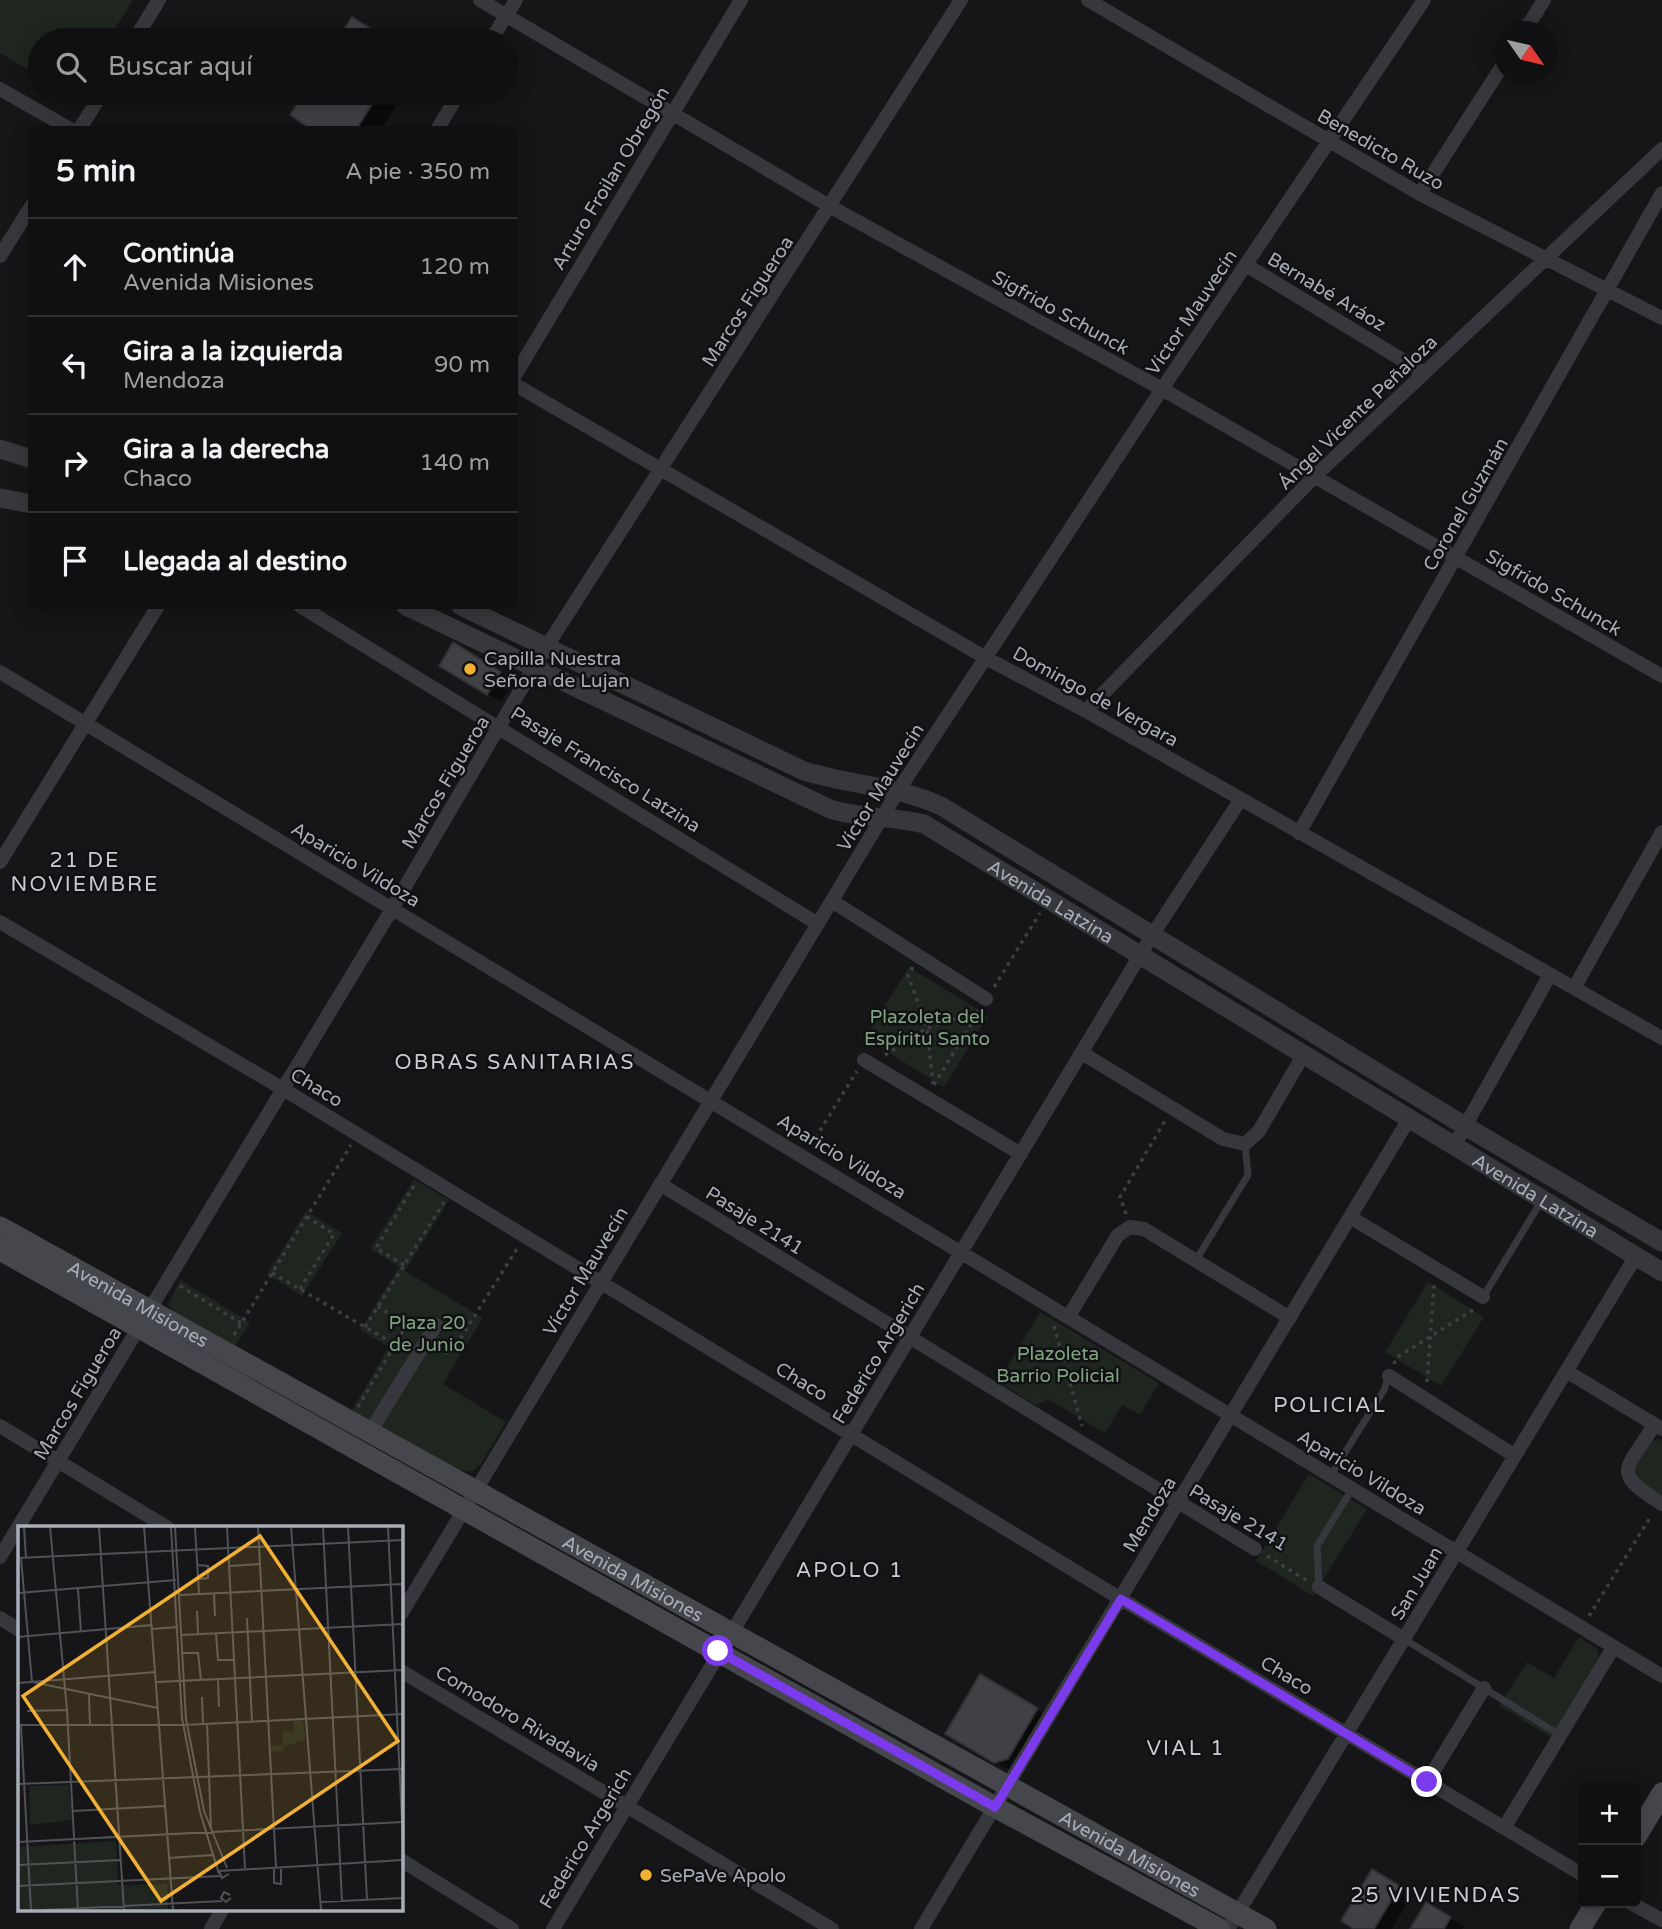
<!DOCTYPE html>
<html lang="es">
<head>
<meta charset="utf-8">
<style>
  :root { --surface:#101012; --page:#19191b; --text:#f1f3f6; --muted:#9c9d9f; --line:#303032 }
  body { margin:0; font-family:"Varela Round",sans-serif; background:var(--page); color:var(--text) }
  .controls { position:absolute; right:21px; bottom:21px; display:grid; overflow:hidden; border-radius:10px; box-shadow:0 4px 18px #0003 }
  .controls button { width:63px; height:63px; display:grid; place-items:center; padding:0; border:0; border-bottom:2px solid var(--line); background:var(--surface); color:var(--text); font:35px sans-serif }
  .compass { position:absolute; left:1494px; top:21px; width:63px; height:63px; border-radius:50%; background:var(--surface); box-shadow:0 4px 18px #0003; rotate:124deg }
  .stop { position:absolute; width:21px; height:21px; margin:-16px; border:5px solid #7c3aed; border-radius:50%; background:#fff }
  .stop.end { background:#7c3aed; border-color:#fff; box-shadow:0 2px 7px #0008 }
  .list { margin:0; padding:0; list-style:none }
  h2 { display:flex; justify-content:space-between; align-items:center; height:91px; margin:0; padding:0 28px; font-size:30px }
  h2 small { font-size:23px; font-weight:400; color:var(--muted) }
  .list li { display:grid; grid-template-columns:46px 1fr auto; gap:21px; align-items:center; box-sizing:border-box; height:98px; padding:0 28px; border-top:2px solid var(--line) }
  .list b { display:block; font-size:26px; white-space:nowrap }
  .list p { margin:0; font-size:23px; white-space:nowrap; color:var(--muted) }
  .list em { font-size:23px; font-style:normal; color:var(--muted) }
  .icon { flex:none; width:38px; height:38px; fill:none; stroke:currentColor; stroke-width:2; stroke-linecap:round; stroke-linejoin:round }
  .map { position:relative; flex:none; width:1662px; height:1929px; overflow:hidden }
  .search { position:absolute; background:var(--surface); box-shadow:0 4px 18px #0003; left:28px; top:28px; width:490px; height:77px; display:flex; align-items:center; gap:18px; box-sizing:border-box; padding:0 24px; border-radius:38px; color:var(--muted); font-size:26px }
  .panel { position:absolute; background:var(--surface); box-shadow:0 4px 18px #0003; left:28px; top:126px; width:490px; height:483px; border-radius:10px }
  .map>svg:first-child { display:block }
  .green { fill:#1e261f }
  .shadow { fill:#0007 }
  .building { fill:#404145; stroke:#303034; stroke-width:2 }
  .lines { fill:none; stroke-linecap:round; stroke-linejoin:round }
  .path { stroke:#3d3f44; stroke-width:3.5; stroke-dasharray:3.5 5; stroke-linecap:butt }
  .service { stroke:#37383d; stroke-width:7 }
  .minor { stroke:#37383d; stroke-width:14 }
  .tertiary { stroke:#37383d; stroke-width:19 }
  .secondary { stroke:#45474d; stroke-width:21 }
  .route { stroke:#7c3aed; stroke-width:9 }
  .poi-dot { fill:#f2b134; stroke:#111113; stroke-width:2.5 }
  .labels { text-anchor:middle; stroke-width:5; stroke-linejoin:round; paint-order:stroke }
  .street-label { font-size:19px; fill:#a8adb8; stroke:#111113 }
  .poi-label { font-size:19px; fill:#a8adb8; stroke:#111113; text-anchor:start }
  .park-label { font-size:19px; fill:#7fa381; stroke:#111113 }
  .neighbourhood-label { font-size:21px; letter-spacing:2px; fill:#c9ccd4; stroke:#111113 }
  .inset-road { fill:none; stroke:#505258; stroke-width:2 }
  .view { fill:#f2b134; fill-opacity:0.15; stroke:#f2b134; stroke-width:3.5 }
  .inset-edge { fill:none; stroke:#a8adb8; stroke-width:3.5 }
</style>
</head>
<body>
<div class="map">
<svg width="1662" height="1929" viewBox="0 0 1662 1929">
  <rect width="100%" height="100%" fill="#161618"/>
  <path class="green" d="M0,0H133L108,40H40V77L0,53Z
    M909,967L988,1016L944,1087L865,1038Z
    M414,1179L449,1200L405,1271L483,1318L443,1384L506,1422L481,1464L472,1472L460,1470L352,1410L389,1347L360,1330L399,1267L370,1249Z
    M306,1211L342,1233L302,1296L267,1274Z
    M180,1280L250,1322L235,1346L173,1312L168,1305Z
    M1428,1282L1484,1317L1441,1386L1385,1352Z
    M1040,1312L1159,1383L1140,1415L1122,1405L1105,1433L1048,1399L1036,1405L998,1382Z
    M1657,1439L1662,1441V1496L1637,1480L1634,1470L1652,1441Z
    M1309,1474L1367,1509L1313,1596L1256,1561Z
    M1579,1637L1596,1648L1600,1660L1552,1738L1499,1706L1527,1662L1554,1678Z"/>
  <path class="shadow" d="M306,93H404L381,130H316L293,115Z
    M467,652L514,681L501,701L488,694Z
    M981,1677L1055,1720L1026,1769L1014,1773L947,1733Z
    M1373,1872L1412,1895L1392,1929H1356Z
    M1426,1904L1464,1926L1462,1929H1412Z"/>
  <path class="building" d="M352,17L389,40H337Z
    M304,93H379L356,130H312L290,115Z
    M453,642L501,672L487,695L439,666Z
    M980,1674L1038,1708L1008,1759L994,1763L945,1734Z
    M1372,1869L1400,1886L1374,1929H1354L1341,1921Z
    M1426,1902L1451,1917L1444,1929H1410Z"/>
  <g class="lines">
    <path class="path" d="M913,967L908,975L927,1028L933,1084
      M994,987L1040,913
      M885,1055L927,1028L979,1011
      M934,1085L977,1014
      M811,1145L857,1071
      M1126,1214L1120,1197L1166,1119
      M404,1265L376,1248L415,1184
      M272,1273L403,1349
      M180,1286L241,1323
      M300,1289L334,1234L307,1217
      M1054,1326L1082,1426
      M365,1327L444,1202
      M234,1335L351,1145
      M438,1347L450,1355L518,1247
      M1394,1364L1396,1358L1476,1308
      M1427,1382L1434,1285
      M358,1407L407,1324L378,1307
      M1267,1556L1308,1581
      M1589,1616L1651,1516"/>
    <path class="service" d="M1196,1260L1248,1175L1245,1144
      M1483,1297L1542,1200
      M1331,1475L1384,1390L1389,1376
      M1319,1587L1317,1546L1352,1489
      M1404,1639L1560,1735"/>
    <path class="minor" d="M480,0L831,207L1162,389L1662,676
      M1088,0L1420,194L1662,318
      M1524,32L1544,0
      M134,40L159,0
      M491,40L516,0
      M0,89L72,130
      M79,130L102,93
      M437,130L459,93
      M1420,194L1504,63
      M0,256L32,205
      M1246,265L1424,373
      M514,377L741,0
      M514,384L986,658L1086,711L1662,1038
      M300,606L818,924
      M0,672L1662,1676
      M1086,711L1314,477L1662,149
      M1299,833L1662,193
      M0,862L158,606
      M832,901L986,999
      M0,922L283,1089L1121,1599L1583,1875
      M1574,988L1662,832
      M1082,1053L1223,1139L1245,1144L1259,1131L1304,1054
      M864,1060L1021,1154
      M1454,1146L1550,975
      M660,1184L1255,1549
      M1350,1217L1483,1297
      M1069,1316L1118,1235L1130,1227L1144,1229L1290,1318
      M1566,1371L1662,1429
      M1389,1376L1515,1456
      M1654,1425C1626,1472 1610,1471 1662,1504
      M0,1426L168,1528
      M370,1432L436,1325
      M0,1557L392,909L540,657L961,0
      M1319,1587L1404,1639
      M401,1614L898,791L1162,389L1424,0
      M0,1618L19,1630
      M401,1671L832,1929
      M1427,1782L1484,1688
      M1504,1828L1613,1648
      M401,1860L512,1929
      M1631,1903L1662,1920
      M211,1929L222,1910
      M553,1929L1153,934L1241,799
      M921,1929L1409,1119
      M1228,1929L1636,1256"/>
    <g class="tertiary">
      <path d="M0,449L32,459"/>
      <path d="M0,498L32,504"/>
      <path id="s1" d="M406,606L830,809C861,819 893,816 924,824L1662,1272"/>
      <path d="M461,606L804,771C849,785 898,786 941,806L1465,1126L1662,1242"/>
    </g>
    <g class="secondary">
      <path id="s2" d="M0,1227L1266,1929"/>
      <path d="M0,1250L995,1807L1220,1929"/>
      <path d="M1636,1837L1662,1793"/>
      <path d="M1580,1929L1596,1903"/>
    </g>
  </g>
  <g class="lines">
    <path class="route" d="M718,1651L995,1807L1121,1599L1427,1782"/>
  </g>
  <g class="poi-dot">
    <circle cx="470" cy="669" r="7"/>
    <circle cx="646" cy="1875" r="7"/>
  </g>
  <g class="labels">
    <g class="street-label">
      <text transform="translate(1381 149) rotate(30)" y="7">Benedicto Ruzo</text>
      <text transform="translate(610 178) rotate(-59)" y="7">Arturo Froilan Obregón</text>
      <text transform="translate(1327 291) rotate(31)" y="7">Bernabé Aráoz</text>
      <text transform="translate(747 301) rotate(-57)" y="7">Marcos Figueroa</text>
      <text transform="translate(1061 312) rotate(29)" y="7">Sigfrido Schunck</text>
      <text transform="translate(1191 312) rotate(-56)" y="7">Víctor Mauvecín</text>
      <text transform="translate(1357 412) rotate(-44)" y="7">Ángel Vicente Peñaloza</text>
      <text transform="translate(1465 504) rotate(-60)" y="7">Coronel Guzmán</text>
      <text transform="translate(1554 592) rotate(30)" y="7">Sigfrido Schunck</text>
      <text transform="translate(1096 696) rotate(29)" y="7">Domingo de Vergara</text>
      <text transform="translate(606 769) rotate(32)" y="7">Pasaje Francisco Latzina</text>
      <text transform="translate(445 782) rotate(-59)" y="7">Marcos Figueroa</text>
      <text transform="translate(880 787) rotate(-58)" y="7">Víctor Mauvecín</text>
      <text transform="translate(356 864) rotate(31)" y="7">Aparicio Vildoza</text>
      <text dy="7" stroke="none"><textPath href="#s1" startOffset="714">Avenida Latzina</textPath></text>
      <text transform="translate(317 1087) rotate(31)" y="7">Chaco</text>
      <text transform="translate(842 1156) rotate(31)" y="7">Aparicio Vildoza</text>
      <text dy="7" stroke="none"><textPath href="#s1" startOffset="1281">Avenida Latzina</textPath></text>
      <text transform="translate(755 1220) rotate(32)" y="7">Pasaje 2141</text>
      <text transform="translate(585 1271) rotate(-59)" y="7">Víctor Mauvecín</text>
      <text dy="7" stroke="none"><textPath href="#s2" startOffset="158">Avenida Misiones</textPath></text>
      <text transform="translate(878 1353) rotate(-59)" y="7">Federico Argerich</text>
      <text transform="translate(802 1381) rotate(31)" y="7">Chaco</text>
      <text transform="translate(77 1393) rotate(-59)" y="7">Marcos Figueroa</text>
      <text transform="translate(1362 1472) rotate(31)" y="7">Aparicio Vildoza</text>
      <text transform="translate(1149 1514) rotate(-59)" y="7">Mendoza</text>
      <text transform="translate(1239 1517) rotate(31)" y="7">Pasaje 2141</text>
      <text dy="7" stroke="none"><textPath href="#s2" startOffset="724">Avenida Misiones</textPath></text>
      <text transform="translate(1416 1583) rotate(-59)" y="7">San Juan</text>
      <text transform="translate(1287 1675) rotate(31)" y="7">Chaco</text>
      <text transform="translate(518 1718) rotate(31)" y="7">Comodoro Rivadavia</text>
      <text transform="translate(585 1838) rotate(-59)" y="7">Federico Argerich</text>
      <text dy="7" stroke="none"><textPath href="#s2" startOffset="1292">Avenida Misiones</textPath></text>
    </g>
    <g class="poi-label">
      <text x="484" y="665">Capilla Nuestra<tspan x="484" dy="22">Señora de Lujan</tspan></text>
      <text x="660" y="1882">SePaVe Apolo</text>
    </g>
    <g class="park-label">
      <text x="927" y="1023">Plazoleta del<tspan x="927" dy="22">Espíritu Santo</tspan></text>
      <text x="427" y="1329">Plaza 20<tspan x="427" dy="22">de Junio</tspan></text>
      <text x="1058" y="1360">Plazoleta<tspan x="1058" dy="22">Barrio Policial</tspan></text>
    </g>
    <g class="neighbourhood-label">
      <text x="85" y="867">21 DE<tspan x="85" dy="24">NOVIEMBRE</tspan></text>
      <text x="515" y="1069">OBRAS SANITARIAS</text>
      <text x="1330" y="1412">POLICIAL</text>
      <text x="850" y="1577">APOLO 1</text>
      <text x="1186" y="1755">VIAL 1</text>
      <text x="1436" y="1902">25 VIVIENDAS</text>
    </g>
  </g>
  <g transform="translate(18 1526)">
    <rect width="385" height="385" fill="#161618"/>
    <path d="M276,195H285L287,214L266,220V225L253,226V220L265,219V206L276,205ZM51,259L54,294L12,299L11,260ZM98,315L100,359L149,358L150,384H0V321Z" fill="#1e261f"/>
    <path class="inset-road" d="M6,1L8,32M32,1L49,184L60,384M81,1L106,384M126,1L155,384M153,1L164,192L182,286L201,348M157,1L168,193L186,285L209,342M177,1L181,68M209,1L227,342M240,1L258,341M273,1L303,384M305,1L324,375M330,1L349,374M370,1L385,317M0,32L385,14M3,32L14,156L140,182M180,39L190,40V52L181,53M212,40L243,38M60,63L63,106M0,67L158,54M196,68L197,90M162,69L385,58M179,85L180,107M229,92L234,195M134,103L160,101M198,107L200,134H216M164,109L385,98M0,111L134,99M164,127H180L183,154M200,153L201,181M139,156L385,144M0,157L138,146M71,169L72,200M184,171L185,198M9,185L49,184M189,197L193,303M0,199H166L385,188M3,200L13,384M0,258L385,243M55,285L147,280M0,316L385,296M150,332L195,329M0,339L103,334M256,341V357L263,358V341M211,348L204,352L201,345L385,334M0,360L202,350M212,369L206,366L203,372L208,376L213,372M303,376L385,372M26,384L204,375"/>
    <path class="view" d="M242,10L380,215L143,375L5,170Z"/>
    <rect width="385" height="385" class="inset-edge"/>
  </g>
</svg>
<div class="controls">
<button>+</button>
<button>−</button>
</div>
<svg class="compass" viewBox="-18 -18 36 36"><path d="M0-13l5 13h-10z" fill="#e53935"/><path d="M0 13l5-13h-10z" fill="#9c9d9f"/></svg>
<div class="stop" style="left:718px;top:1651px"></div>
<div class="stop end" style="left:1427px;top:1782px"></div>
<div class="search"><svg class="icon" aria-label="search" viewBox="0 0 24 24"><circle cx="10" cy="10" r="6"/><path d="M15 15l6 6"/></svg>Buscar aquí</div>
<section class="panel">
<h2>5 min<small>A pie · 350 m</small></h2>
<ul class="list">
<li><svg class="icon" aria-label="ahead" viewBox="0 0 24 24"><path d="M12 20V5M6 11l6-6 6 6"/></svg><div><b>Continúa</b><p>Avenida Misiones</p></div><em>120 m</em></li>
<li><svg class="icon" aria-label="left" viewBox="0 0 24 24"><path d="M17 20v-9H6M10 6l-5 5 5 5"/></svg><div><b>Gira a la izquierda</b><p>Mendoza</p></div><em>90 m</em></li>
<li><svg class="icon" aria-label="right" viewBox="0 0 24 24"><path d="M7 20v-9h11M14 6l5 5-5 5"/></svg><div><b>Gira a la derecha</b><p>Chaco</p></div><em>140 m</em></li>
<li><svg class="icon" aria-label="arrive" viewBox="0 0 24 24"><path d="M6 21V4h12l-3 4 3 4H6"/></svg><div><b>Llegada al destino</b></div></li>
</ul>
</section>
</div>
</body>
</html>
